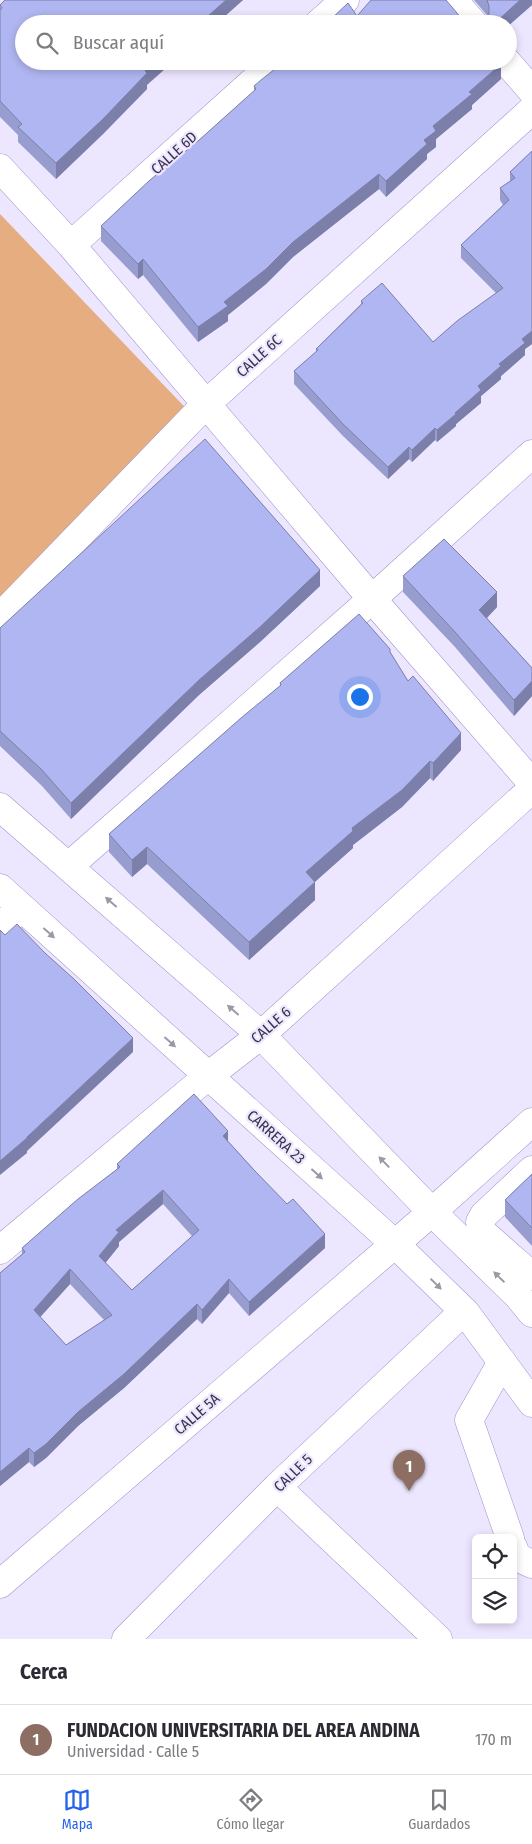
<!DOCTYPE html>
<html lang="es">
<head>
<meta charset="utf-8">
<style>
  :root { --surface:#fff; --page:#f2f2f3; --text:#2b2b33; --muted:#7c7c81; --line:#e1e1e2; --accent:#2563eb }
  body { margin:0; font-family:"Fira Sans Condensed",sans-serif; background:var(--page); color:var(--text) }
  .controls { position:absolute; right:15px; bottom:15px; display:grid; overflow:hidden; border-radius:8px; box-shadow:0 2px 8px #0003 }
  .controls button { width:45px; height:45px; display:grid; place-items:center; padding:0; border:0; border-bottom:1px solid var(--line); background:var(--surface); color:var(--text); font:25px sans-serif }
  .you { position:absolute; left:359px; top:696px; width:18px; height:18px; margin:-12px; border:4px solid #fff; border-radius:50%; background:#1a73e8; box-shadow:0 0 0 8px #1a73e833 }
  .badge { display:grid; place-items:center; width:32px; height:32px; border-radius:50%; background:var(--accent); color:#fff; font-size:16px; font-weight:700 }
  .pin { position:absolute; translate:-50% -41px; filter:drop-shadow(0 1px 2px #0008) }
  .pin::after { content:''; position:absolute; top:26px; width:18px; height:15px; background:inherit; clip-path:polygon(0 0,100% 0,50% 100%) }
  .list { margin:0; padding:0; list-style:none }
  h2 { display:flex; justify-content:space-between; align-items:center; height:65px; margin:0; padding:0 20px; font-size:21px }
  h2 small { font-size:16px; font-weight:400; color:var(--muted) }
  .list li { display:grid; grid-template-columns:32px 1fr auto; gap:15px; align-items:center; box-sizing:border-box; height:70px; padding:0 20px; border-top:1px solid var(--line) }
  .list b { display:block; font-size:19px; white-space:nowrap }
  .list p { margin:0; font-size:16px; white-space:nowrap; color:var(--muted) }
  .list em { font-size:16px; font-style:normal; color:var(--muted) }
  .icon { flex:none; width:28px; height:28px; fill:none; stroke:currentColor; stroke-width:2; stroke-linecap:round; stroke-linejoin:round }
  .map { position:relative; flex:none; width:532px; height:1639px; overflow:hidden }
  .search { position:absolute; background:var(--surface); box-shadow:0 2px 8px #0003; left:15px; right:15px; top:15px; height:55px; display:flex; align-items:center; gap:12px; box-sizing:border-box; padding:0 18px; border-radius:28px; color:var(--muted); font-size:19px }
  .sheet { height:135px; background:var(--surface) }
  nav { display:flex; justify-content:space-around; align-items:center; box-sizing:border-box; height:70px; border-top:1px solid var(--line); background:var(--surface); font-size:14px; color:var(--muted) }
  nav a { display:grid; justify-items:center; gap:2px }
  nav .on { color:var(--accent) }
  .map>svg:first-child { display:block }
  .green { fill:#e6ad80 }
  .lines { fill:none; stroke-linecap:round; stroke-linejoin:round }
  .minor-casing { stroke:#a390ca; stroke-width:29 }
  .major-casing { stroke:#a390ca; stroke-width:29 }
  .minor { stroke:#fff; stroke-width:28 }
  .major { stroke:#fff; stroke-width:28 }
  .wall { fill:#979dcf; fill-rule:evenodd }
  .shaded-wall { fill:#7b7fa9 }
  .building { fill:#b0b6f1; stroke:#7b7fa9; fill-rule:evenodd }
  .oneway { fill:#9c98a4 }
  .labels { text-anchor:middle; stroke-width:4.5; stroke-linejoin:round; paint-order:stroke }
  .street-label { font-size:15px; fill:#393149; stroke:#ede6ff }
</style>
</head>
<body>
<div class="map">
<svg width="532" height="1639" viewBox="0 0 532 1639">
  <rect width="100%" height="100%" fill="#ede6ff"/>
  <path class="green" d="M0,214L200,423L0,614Z"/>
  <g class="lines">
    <g class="minor-casing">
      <path id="minor" d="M453,0L474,24
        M318,24L345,0
        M506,61L532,91
        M0,168L71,245L372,599L532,783
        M71,245L276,61
        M0,617L205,405L532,110
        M69,866L372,599L532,454
        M0,927L21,908
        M532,1170L484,1215L480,1222L482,1232L532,1276
        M0,1250L208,1076L261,1035L532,789
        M502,1362L469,1420L510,1538
        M277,1487L438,1639
        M513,1547L517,1557L532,1564
        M0,1584L432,1212L532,1122
        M126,1639L277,1487L464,1311"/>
    </g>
    <g class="major-casing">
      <path id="major" d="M0,807L261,1035L432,1212L518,1296L532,1313
        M0,888L395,1244L466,1313L532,1403"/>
    </g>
    <use href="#minor" class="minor"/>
    <use href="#major" class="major"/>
  </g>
  <path class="wall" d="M243,0L216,24H24L147,85V89L103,134L56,179L18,142V135L0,117V5Z
    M474,0H532V5L508,26V24L484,21L487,16L486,14Z
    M501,79L472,105V109L436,139V147L427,154V159L386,197L379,189L293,257L266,284L228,315V321L198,342L143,275L138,279L101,241V226L198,141L254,91V86Z
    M532,151V344L525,349V355L501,376V379L481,396V403L456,424V426L437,442L435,440L412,462L409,459L388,479L343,436L294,384V371L316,352V349L361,304V301L433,342L496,293L461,258V245L503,205L500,200V188L510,181V172Z
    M403,576L497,607L487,618L532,668V696L514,716L455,647L403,592Z
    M320,586L260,642L199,695L71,819L42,786L0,746V628Z
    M390,652L408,681L461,750L433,781L430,778L402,807L353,845V848L314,882L315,900L249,960L147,864L132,877L109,852V834L280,686V683Z
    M228,1141L325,1248L249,1316L229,1293L202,1324L197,1319L124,1388L78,1426L46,1458L34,1467L29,1462L0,1486V1273L22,1254V1248L117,1169V1164ZM163,1204L192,1236L132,1290L105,1263L119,1246V1242ZM70,1284L104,1320L66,1345L40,1317Z
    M532,1174V1246L505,1217V1200Z"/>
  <path class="shaded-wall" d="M226,0H243L216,24H199Z
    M520,0H532V5L508,26V24H494Z
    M156,61H174L147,85V89L103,134L56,179V163L145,71Z
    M501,64V79L472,105V109L436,139V147L427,154V159L386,197V181L424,140L433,126L469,92Z
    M379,174V189L293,257L266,284L228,315V321L198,342V327L224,302L293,242Z
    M143,259V275L138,279V264Z
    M532,331V344L525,349V355L501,376V379L481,396V403L456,424V426L437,442V430L455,413L478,386L499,364L522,339Z
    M435,428V440L412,462V450Z
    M409,447V459L388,479V467Z
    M320,570V586L260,642L199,695L71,819V803L199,680Z
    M497,592V607L479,626V610Z
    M532,681V696L514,716V700Z
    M461,733V750L433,781V763Z
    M430,761V778L402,807L353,845V848L306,890V872L352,828Z
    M147,847V864L132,877V860Z
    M315,882V900L249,960V942Z
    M133,1038V1052L27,1151V1153L0,1175V1161L27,1137Z
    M228,1131V1145L223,1136Z
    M163,1190V1204L119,1242V1246L99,1271V1256L116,1230Z
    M325,1234V1248L249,1316V1302Z
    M70,1269V1284L34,1324V1310Z
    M229,1279V1293L202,1324V1310Z
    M197,1304V1319L124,1388L78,1426L46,1458L34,1467V1453L78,1412Z
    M29,1448V1462L0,1486V1472Z"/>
  <path class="building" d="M5,0H226L199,24H24V61H156L145,71L147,73L103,119L56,163L18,127L22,124L0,101V10L2,8L0,5Z
    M371,0H446L462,19L469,23L474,24H325L330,20L348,3L357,16Z
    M487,0H520L494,24H477L484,21L489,14V6Z
    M285,61H499L501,64L469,92L472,94L433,126L436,131L424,140L427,144L386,181L379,174L293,242L266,269L224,302L228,306L198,327L143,259L138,264L101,226L150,180L198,141L256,89L254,86L261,80Z
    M532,151V331L522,339L525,343L499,364L501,366L478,386L481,390L455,413L456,414L437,430L435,428L412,450L409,447L388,467L343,424L294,371L318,350L316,349L363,303L361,301L382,283L433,342L457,321L503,288L461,245L509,200L500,188L515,178L510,172Z
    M205,439L320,570L260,627L199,680L71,803L42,770L0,731V628Z
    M444,539L497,592L479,610L532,668V681L514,700L455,632L403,576Z
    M359,614L390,649V652L408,681L413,676L461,733L433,763L430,761L402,790L352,828L353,831L306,872L315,882L249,942L147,847L132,860L109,834L241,718L281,685L280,683Z
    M17,924L45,953L74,979L133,1038L27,1137V1138L0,1161V930L5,935Z
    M194,1094L228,1131L223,1136L254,1170L287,1204L293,1199L325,1234L249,1302L229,1279L202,1310L197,1304L124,1374L78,1412L46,1444L34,1453L29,1448L0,1472V1273L25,1252L22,1248L78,1199L120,1167L117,1164ZM163,1190L199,1230L132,1290L99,1256L119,1232L116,1230ZM70,1269L112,1315L66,1345L34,1310Z
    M532,1174V1228L505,1200Z"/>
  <defs><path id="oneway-solid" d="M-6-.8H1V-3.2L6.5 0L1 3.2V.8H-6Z" transform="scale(1.25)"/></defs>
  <g class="oneway">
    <use href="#oneway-solid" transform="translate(111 902) rotate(-139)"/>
    <use href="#oneway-solid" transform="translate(49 933) rotate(42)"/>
    <use href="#oneway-solid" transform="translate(233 1010) rotate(-139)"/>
    <use href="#oneway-solid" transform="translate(170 1042) rotate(42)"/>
    <use href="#oneway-solid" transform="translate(384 1162) rotate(-134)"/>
    <use href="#oneway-solid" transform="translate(317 1174) rotate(42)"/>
    <use href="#oneway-solid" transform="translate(499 1277) rotate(-136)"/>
    <use href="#oneway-solid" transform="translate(436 1284) rotate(44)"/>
  </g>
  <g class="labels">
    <g class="street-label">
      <text transform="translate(174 153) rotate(-42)" y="5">CALLE 6D</text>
      <text transform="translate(259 356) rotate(-42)" y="5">CALLE 6C</text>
      <text transform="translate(271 1025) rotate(-41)" y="5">CALLE 6</text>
      <text transform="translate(276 1137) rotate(42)" y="5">CARRERA 23</text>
      <text transform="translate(197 1414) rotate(-41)" y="5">CALLE 5A</text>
      <text transform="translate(293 1473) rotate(-44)" y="5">CALLE 5</text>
    </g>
  </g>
</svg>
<div class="controls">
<button><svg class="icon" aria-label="locate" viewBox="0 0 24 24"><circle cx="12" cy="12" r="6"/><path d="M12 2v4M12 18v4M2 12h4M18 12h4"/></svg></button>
<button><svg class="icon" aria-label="layers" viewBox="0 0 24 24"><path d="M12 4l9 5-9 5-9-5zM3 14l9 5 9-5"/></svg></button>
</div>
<div class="you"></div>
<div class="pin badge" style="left:409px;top:1491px;background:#8d6e63">1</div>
<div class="search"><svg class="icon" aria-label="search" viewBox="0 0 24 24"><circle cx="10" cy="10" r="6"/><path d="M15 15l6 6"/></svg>Buscar aquí</div>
</div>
<section class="sheet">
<h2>Cerca<small></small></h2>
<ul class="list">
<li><span class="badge" style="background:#8d6e63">1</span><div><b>FUNDACION UNIVERSITARIA DEL AREA ANDINA</b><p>Universidad · Calle 5</p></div><em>170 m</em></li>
</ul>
</section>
<nav>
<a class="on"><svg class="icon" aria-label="map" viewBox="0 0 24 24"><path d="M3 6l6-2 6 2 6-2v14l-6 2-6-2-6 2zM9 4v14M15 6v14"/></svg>Mapa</a>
<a><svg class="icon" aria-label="directions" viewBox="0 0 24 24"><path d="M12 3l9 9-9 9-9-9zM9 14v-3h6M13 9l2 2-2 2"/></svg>Cómo llegar</a>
<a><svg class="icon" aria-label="saved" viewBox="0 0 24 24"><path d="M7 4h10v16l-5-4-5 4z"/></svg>Guardados</a>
</nav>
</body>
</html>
